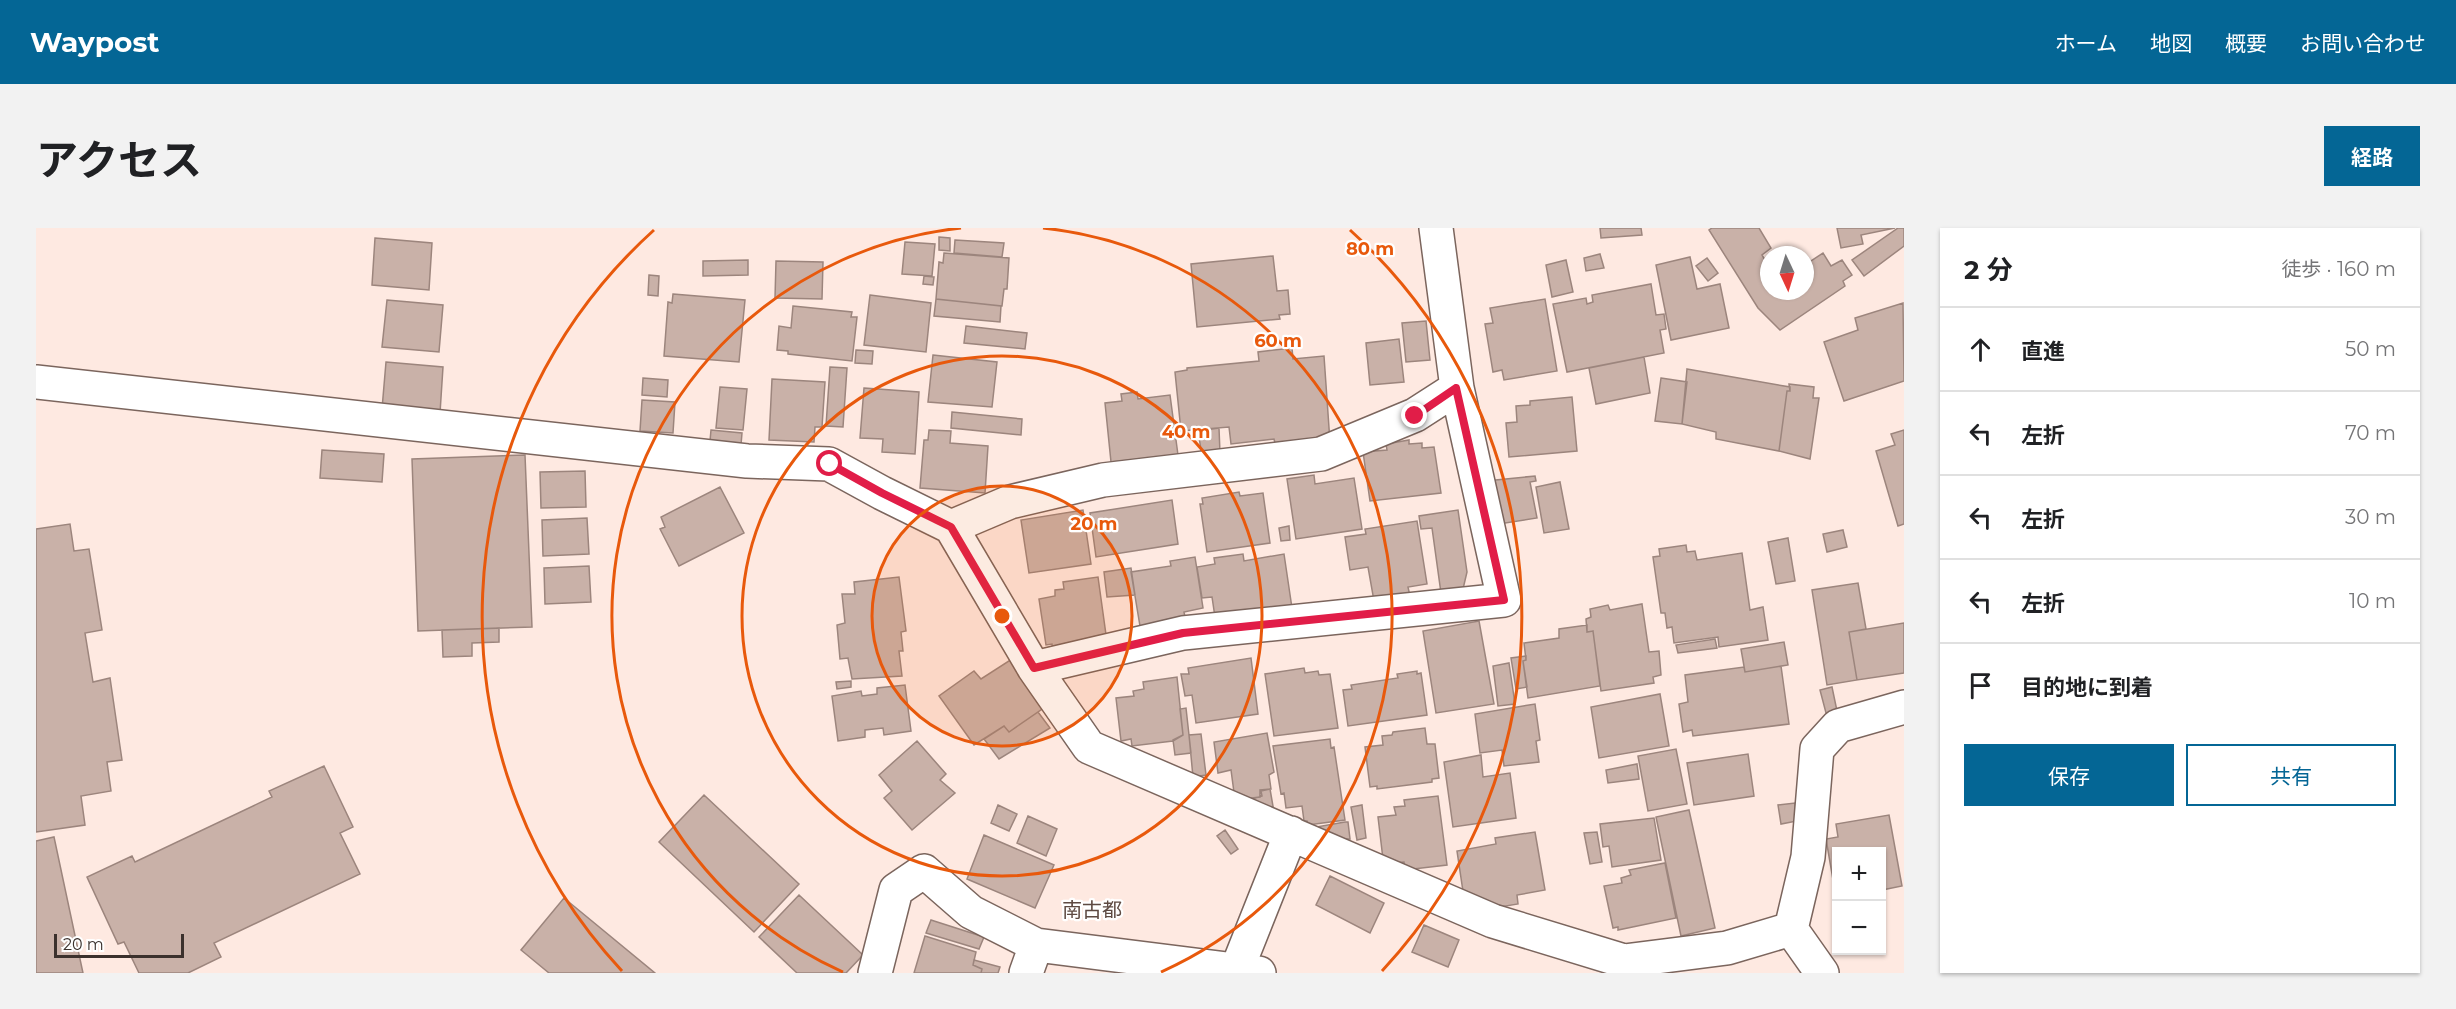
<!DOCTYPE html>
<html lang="ja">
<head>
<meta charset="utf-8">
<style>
  :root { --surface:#fff; --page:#f2f2f2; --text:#202124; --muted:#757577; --line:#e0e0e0; --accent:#046695 }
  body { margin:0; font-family:Montserrat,"Noto Sans JP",sans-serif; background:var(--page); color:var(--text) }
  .controls { position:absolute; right:18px; bottom:18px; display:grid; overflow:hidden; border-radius:0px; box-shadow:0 2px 4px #0004 }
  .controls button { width:54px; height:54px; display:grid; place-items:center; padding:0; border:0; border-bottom:2px solid var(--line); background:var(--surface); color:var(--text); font:30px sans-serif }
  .compass { position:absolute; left:1724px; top:18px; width:54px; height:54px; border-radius:50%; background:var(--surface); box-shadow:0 2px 4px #0004; rotate:176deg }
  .scale { position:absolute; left:18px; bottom:15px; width:130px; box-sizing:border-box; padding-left:6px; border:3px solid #3b312d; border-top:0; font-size:16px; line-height:21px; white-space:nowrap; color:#3b312d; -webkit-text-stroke:4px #fff; paint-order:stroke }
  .stop { position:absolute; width:18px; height:18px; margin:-14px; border:4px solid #e11d48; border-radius:50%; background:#fff }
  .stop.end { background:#e11d48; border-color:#fff; box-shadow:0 2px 6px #0008 }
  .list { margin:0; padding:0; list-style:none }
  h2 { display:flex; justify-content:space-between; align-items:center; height:78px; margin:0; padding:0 24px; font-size:26px }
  h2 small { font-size:20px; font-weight:400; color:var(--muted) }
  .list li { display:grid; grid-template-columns:39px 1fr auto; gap:18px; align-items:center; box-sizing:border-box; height:84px; padding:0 24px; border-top:2px solid var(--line) }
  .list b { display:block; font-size:22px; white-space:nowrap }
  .list em { font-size:20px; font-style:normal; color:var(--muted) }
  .actions { display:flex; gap:12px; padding:18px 24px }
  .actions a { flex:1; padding:14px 0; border:2px solid var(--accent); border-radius:0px; text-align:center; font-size:21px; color:var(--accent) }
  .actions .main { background:var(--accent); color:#fff }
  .icon { flex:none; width:33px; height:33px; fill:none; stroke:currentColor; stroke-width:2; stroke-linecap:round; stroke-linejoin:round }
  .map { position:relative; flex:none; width:1868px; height:745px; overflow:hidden; border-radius:0px }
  header { display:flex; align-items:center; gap:36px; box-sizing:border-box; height:84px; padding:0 30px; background:var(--accent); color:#fff }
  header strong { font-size:28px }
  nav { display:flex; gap:33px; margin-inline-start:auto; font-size:21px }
  .intro { display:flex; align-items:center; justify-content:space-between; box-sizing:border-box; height:144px; padding:0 36px }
  h1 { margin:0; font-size:42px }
  .button { padding:15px 27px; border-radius:0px; background:var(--accent); color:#fff; font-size:21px; font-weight:700 }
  main { display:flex; gap:36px; padding:0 36px }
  aside { flex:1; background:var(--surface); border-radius:0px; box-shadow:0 2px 4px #0004 }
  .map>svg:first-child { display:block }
  .building { fill:#c9b1a8; stroke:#9c857d; stroke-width:1.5 }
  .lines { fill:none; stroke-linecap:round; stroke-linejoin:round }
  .minor-casing { stroke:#7b655d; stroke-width:36 }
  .minor { stroke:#fff; stroke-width:33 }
  .route { stroke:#e11d48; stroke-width:8 }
  .ring { fill:none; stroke:#e8590c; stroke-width:3 }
  .labels { text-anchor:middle; stroke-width:4.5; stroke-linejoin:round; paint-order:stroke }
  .quarter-label { font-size:20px; fill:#5e4a42; stroke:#fff }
  .centre { fill:#e8590c; stroke:#fff; stroke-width:3 }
  .ring-label { font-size:18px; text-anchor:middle; font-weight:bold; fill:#e8590c; stroke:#fff; stroke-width:4.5; stroke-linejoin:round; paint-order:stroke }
</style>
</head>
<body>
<header>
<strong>Waypost</strong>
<nav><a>ホーム</a><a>地図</a><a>概要</a><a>お問い合わせ</a></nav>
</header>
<div class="intro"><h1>アクセス</h1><a class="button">経路</a></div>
<main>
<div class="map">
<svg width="1868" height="745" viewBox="0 0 1868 745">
  <rect width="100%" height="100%" fill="#fee9e1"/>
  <path class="building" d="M1564,0H1605L1606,7L1565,10Z
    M1676,0H1723L1735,20L1726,27L1733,39V63H1769V37L1787,25L1795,38L1806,32L1816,47L1807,53L1809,58L1744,102L1722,80L1673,2Z
    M1801,0H1859L1825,7L1827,16L1805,20Z
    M1862,0H1868V18L1828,48L1816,32Z
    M903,9L914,10V23L903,22Z
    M339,10L396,15L393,62L336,57Z
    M919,12L968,15L966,29L918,25Z
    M869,14L899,16L896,48L866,46Z
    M908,25L973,30L971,61H968L966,78L900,71L903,34L907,35Z
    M1564,26L1568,40L1550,43L1548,30Z
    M1237,28L1241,63L1252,62L1254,86L1243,87L1244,91L1161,99L1155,36Z
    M1654,29L1661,61L1684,56L1693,100L1635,112L1620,37Z
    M1671,30L1682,45L1672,53L1660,38Z
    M712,32V47L667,48V33Z
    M1530,32L1537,64L1516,69L1510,37Z
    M740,33L787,34L786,71L739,70Z
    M613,47L623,48L622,68L612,67Z
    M888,48L898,49L897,57L887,56Z
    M1615,56L1620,87L1628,86L1630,101L1624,102L1628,125L1531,144L1517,76L1550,70L1551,76L1557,74L1556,67Z
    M637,66L709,72L703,134L628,128L632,74L636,75Z
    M834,67L895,75L890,124L828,117Z
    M900,71L965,78L964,94L898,88Z
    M1509,71L1521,143L1468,152L1466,142L1457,144L1449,96L1457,95L1454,80Z
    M351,72L407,77L403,124L346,119Z
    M1867,75L1868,153L1808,173L1788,114L1822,102L1819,90Z
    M757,78L816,84L815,89H821L816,133L752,126V123L741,122L743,98L755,100Z
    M1390,93L1394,132L1370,134L1366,95Z
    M930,98L991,105L989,121L928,115Z
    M1363,111L1368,154L1334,157L1330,115Z
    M1256,120L1257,131L1288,128L1294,214L1240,219L1238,211L1195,216L1193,199L1145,203L1139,144L1151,142V140L1223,133L1222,124Z
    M820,122L837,123L836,136L819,135Z
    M897,127L961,134L956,179L892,174Z
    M1608,129L1614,165L1560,176L1553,140Z
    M350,134L407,139L404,185L346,181Z
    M794,139L811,140L807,199L790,198Z
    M1651,141L1754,159V163H1751L1743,223L1680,211V204L1646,196Z
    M607,150L632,152L631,169L606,167Z
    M1625,150L1651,154L1646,196L1619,193Z
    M736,151L789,154L786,199H779L778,214L733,212Z
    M1753,156L1778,159L1777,170H1783L1774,231L1743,223L1751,163H1754Z
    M684,159L711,161L707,202L680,200Z
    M828,160L883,164L879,226L846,224L847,211L824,210Z
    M1101,164L1102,171L1134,167L1142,227L1075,234L1069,175L1086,173L1085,166Z
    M1536,169L1541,223L1473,229L1470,195L1481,194L1480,178L1494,177V173Z
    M606,172L639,174L637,205L604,203Z
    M916,184L986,191L985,207L915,200Z
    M1183,200L1184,225L1166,228L1162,203Z
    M675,202L706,205L705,217L674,213Z
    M893,202L915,203L914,215L952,218L949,265L884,260L888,212H892Z
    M1868,202V296L1862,298L1840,223L1859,217L1855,206Z
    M1373,212V216L1386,215V220L1398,219L1405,265L1334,273L1327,224L1351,222L1350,216Z
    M286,222L348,226L346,254L284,250Z
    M489,227L496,399L382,403L376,231Z
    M549,243L550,279L505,280L504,244Z
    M1278,247L1279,256L1318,250L1326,301L1260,311L1251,251Z
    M1499,248L1500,253L1494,254L1501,290L1463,296L1450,253Z
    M1524,254L1533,301L1508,305L1500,259Z
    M684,259L708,305L643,338L624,301L629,299L625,289Z
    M1203,264L1204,268L1227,265L1234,315L1171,324L1164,276H1167L1166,270Z
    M1136,272L1142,316L1060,329L1054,285Z
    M1047,282L1055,336L993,345L985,292Z
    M1422,282L1431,344L1427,361L1405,365L1396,300L1385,301L1383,288Z
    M551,290L553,326L507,328L506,292Z
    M1381,293L1391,356L1372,359L1374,368L1338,373L1332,339L1314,342L1309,309L1330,306L1329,301Z
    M34,296L38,323L53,321L66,402L49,405L57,454L74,450L86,532L71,534L75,563L45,568L49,597L0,604V301Z
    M1253,298L1254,312L1245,313L1243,300Z
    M1807,302L1811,319L1791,324L1787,306Z
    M1752,310L1759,353L1740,356L1732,314Z
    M1650,317L1651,324L1659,323L1661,332L1706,325L1714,382L1727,379L1732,412L1683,419L1682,409L1638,415L1636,399L1631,400L1629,385H1625L1617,329L1624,328L1623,321Z
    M1207,326L1208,333L1248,326L1256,380L1179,389L1176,369L1166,370L1161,339L1179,336L1178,330Z
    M1159,329L1167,380L1148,384L1152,404L1104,398L1095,344L1135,338L1134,333Z
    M553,338L555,374L509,376L508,340Z
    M1095,340L1099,367L1071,369L1068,344Z
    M863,349L870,403L865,404L867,423H863L866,448L816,451L812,430L804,431L801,397L809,395L806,366H819L818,354Z
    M1062,349L1071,414L1017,423L1016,416L1010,417L1003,371L1019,368V362L1028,361L1027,354Z
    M1822,355L1830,401L1813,404L1821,452L1791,457L1776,362Z
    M1606,376L1613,424L1623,423L1625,447L1617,449L1618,455L1565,463L1557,403L1551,404L1550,391L1555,389L1554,381L1572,377L1574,382Z
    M1443,393L1458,476L1400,485L1387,403Z
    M1868,395V445L1821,452L1813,404Z
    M1551,397V404L1557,403L1564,458L1492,470L1487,433L1490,432L1488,415L1523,410V401Z
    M463,400V414L436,415V428L407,429L406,402Z
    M1679,411L1681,420L1642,425L1640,417Z
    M1748,414L1752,437L1709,444L1705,421Z
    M1490,428V432L1487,433L1491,459L1480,461L1475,430Z
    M979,429L1012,477L973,504L968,498L938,517L903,468L938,443L945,451Z
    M1215,430L1222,486L1160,495L1156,467L1149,468L1145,446H1153L1152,440Z
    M1473,435L1479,476L1462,478L1457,438Z
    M1745,438L1753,496L1657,508L1656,502L1647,504L1643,476L1652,474L1649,447L1708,439L1709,444Z
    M1268,440L1269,445L1282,443L1283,447L1294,446L1302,500L1238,508L1229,446Z
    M1381,443V446L1385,445L1391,487L1312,498L1307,462L1316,461L1315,457L1362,450L1361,446Z
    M1141,449L1147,507L1137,513L1096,518L1095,511L1085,513L1080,470L1098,468L1097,463L1108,461L1107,454Z
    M815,453V459L801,461L800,454Z
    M869,457L875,503L848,507L847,500L829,502V509L802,513L796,468L825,463L826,468L841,466V460Z
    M1796,459L1801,483L1790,485L1784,462Z
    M1624,466L1633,518L1563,530L1555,479Z
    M1499,476L1504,512L1500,513L1503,534L1468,538L1466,522L1444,525L1439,486Z
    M1150,480L1155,525L1139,527L1137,512L1147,507L1144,481Z
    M1002,484L1014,500L963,531L948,511L968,498L973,504Z
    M1389,500L1391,516H1399L1403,550L1396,551V554L1341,561V558L1334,559L1329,519L1347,517L1346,508L1356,507L1357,504Z
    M1231,505L1238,544L1233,547L1235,561L1224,562V569L1199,572L1195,542L1182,545L1178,514Z
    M1165,506L1170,547L1157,549L1153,507Z
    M1294,511L1295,520L1298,519L1309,592L1272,597L1271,593H1268L1266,578L1250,580L1248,565L1245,566L1237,518Z
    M881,513L910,546L904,552L919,565L876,602L848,570L856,563L843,547Z
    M1640,521L1651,576L1612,583L1602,528Z
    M1712,526L1718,568L1658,577L1651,535Z
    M1445,527L1447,549L1474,545L1480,590L1417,599L1408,534Z
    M1601,536L1603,551L1572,555L1570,542Z
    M288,538L317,599L304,605L324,646L178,715L185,729L152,745H103L88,714L82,716L51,649L96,628L99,634L236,569L233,563Z
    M1234,561L1238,584L1218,578L1217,571L1226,568L1225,563Z
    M668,567L763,656L718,704L623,614Z
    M1402,568L1411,637L1369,642L1368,634L1354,635L1347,631L1342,589L1360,587L1358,579L1369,578L1368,572Z
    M1759,575L1761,593L1745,596L1742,577Z
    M962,577L981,586L973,603L955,595Z
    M1326,577L1330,610L1321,612L1315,579Z
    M1653,582L1679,700L1645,708L1620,589Z
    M1853,587L1866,658L1846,662V624H1800V669L1790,611L1802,609L1800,596Z
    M992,588L1021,601L1010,628L981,615Z
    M1618,590L1625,632L1576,639L1573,618L1567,619L1564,596Z
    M1309,594H1312L1314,611H1281L1280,599Z
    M1189,602L1202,621L1195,626L1181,608Z
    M1499,604L1509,662L1481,667L1482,676L1458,680L1457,675L1444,677L1428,670L1421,623L1460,616L1459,610Z
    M1561,604L1566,634L1554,636L1548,605Z
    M948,607L1018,637L999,680L931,651Z
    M18,609L47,745H0V613Z
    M1629,635L1640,690L1582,702V699L1577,700L1568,658L1586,655L1585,650L1595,647L1593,642Z
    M1294,648L1348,675L1334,705L1280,677Z
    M763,667L827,727L810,745H761L723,709Z
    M528,670L619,745H513L485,722Z
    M895,692L948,709L943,721L890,705Z
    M1388,697L1423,712L1412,739L1376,724Z
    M889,708L940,724L937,737L946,741L945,745H878Z
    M938,732L964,739L962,745H945L946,741L937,737Z"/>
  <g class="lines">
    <g class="minor-casing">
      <path id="minor" d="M0,154L711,233L793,236L846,265L915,299L998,440L1053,519L1457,693L1588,733L1691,720L1755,701
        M915,299L974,274L1067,252L1285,226L1379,187L1421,160
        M998,440L1147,405L1468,372L1421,160L1400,0
        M1201,741L1255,605
        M839,745L860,662L888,643L935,684L1000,717
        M990,745L1000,717L1223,745
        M1786,745L1755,701L1772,629L1781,521L1802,498L1868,479"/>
    </g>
    <use href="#minor" class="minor"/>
  </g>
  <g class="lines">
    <path class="route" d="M794,236L846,265L915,299L998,440L1147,405L1468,372L1420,160L1379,188"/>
  </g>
  <circle cx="966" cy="388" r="130" fill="#e8590c" fill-opacity=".12"/>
  <g class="ring">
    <circle cx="966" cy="388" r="130"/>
    <circle cx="966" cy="388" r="260"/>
    <path d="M807 744A390 390 0 0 1 925 0M1007 0A390 390 0 0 1 1125 744"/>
    <path d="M586 743A520 520 0 0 1 618 2M1314 2A520 520 0 0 1 1346 743"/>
  </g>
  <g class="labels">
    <g class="quarter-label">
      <text x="1056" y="689">南古都</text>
    </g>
  </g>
  <circle cx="966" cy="388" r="9" class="centre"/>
  <g class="ring-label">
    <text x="1334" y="27">80 m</text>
    <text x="1242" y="119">60 m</text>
    <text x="1150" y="210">40 m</text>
    <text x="1058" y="302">20 m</text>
  </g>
</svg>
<div class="controls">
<button>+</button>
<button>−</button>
</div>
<svg class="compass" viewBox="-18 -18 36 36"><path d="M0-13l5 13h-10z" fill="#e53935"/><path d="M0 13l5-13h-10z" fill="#757577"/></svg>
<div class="scale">20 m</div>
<div class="stop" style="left:794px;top:236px"></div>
<div class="stop end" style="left:1379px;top:188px"></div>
</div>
<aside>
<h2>2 分<small>徒歩 · 160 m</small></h2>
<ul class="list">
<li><svg class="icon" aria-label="ahead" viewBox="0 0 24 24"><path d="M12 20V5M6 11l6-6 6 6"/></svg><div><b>直進</b></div><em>50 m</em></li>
<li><svg class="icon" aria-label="left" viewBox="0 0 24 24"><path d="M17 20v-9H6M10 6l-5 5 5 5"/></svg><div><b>左折</b></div><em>70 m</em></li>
<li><svg class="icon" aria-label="left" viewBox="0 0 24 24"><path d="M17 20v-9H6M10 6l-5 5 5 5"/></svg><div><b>左折</b></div><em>30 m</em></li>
<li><svg class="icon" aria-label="left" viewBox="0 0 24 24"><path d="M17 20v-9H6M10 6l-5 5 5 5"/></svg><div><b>左折</b></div><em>10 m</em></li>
<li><svg class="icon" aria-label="arrive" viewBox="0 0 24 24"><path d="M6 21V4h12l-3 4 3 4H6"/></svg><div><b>目的地に到着</b></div></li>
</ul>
<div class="actions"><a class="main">保存</a><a>共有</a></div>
</aside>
</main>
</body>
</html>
